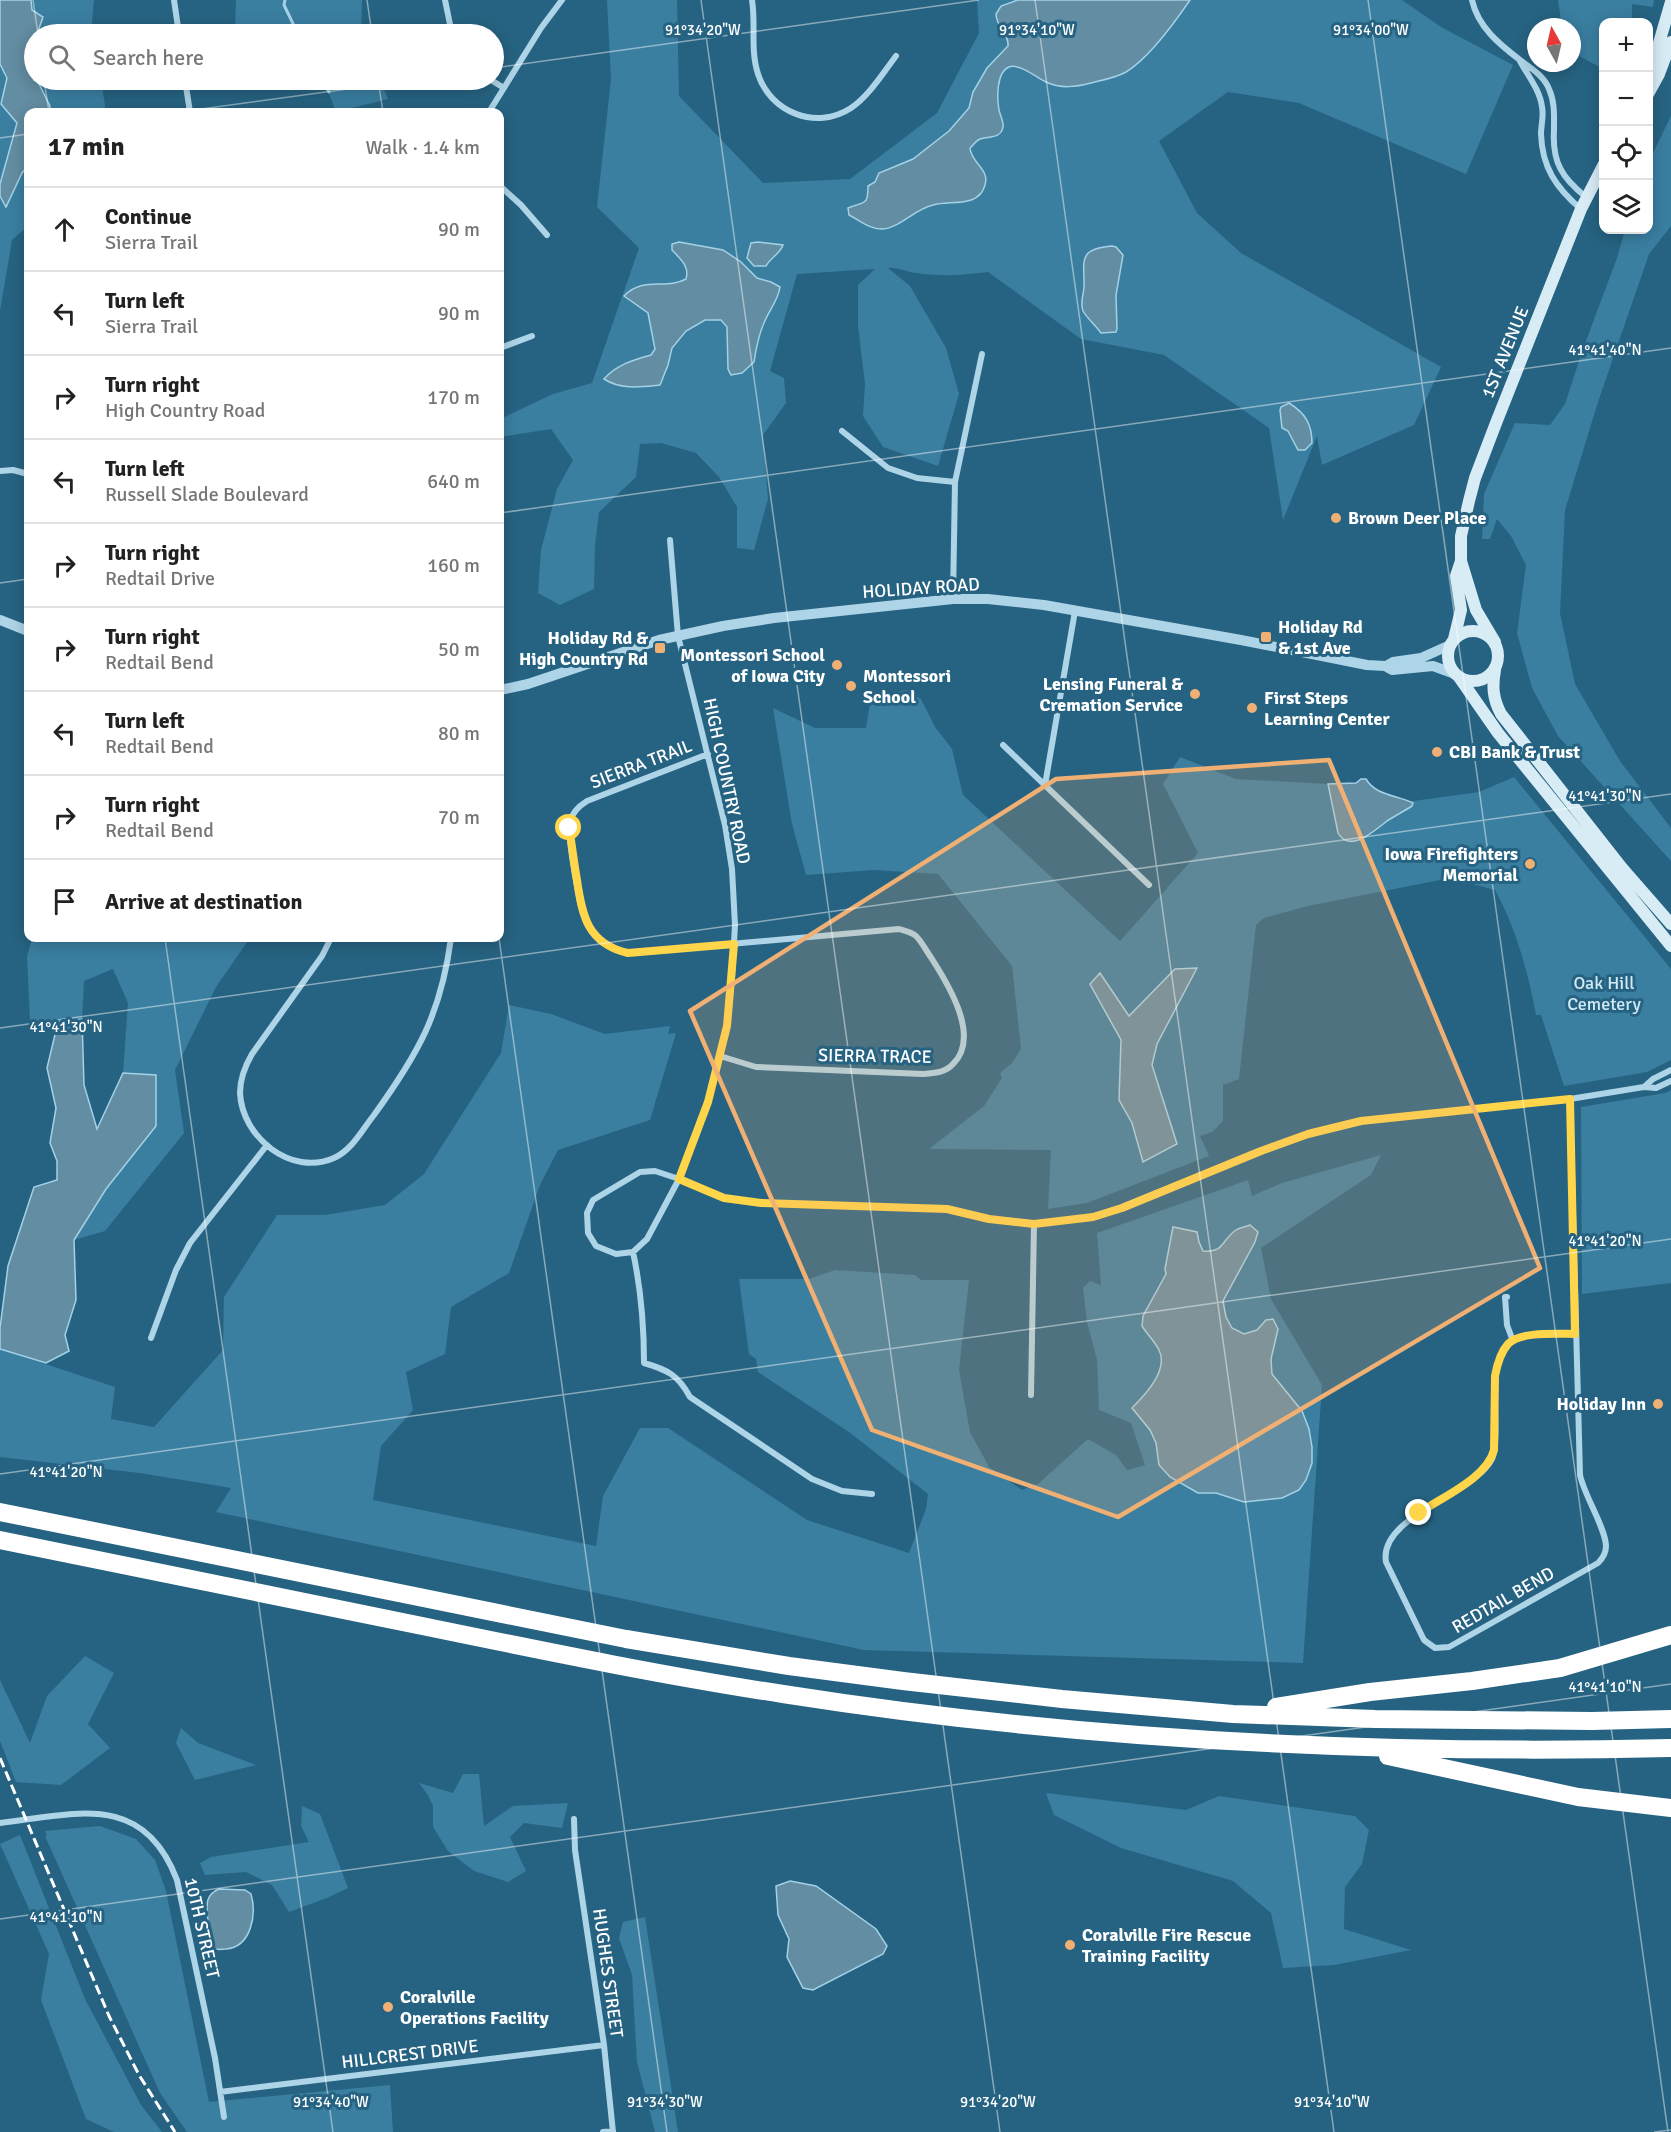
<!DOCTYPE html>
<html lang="en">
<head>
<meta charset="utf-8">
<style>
  :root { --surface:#fff; --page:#f2f2f2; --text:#222; --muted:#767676; --line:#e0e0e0 }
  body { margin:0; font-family:Signika,sans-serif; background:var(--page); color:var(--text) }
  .controls { position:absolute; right:18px; top:18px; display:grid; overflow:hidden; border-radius:12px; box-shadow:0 3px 15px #0003 }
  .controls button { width:54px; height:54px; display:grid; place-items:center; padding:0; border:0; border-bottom:2px solid var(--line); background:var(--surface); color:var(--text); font:30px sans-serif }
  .compass { position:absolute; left:1527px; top:18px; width:54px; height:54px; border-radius:50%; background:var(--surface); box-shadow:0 3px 15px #0003; rotate:352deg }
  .stop { position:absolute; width:18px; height:18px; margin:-14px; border:4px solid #ffd54a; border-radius:50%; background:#fff }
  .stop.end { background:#ffd54a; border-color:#fff; box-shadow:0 2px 6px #0008 }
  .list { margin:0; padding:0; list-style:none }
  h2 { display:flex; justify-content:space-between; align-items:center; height:78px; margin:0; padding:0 24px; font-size:26px }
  h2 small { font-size:20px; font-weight:400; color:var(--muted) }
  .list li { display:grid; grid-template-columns:39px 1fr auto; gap:18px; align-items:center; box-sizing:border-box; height:84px; padding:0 24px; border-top:2px solid var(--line) }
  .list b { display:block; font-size:22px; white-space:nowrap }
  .list p { margin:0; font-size:20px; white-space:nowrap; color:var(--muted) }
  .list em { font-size:20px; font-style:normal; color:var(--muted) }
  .icon { flex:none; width:33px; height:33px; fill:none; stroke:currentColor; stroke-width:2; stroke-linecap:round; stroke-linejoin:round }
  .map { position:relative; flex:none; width:1671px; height:2132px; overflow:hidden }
  .search { position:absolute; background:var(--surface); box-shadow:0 3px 15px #0003; left:24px; top:24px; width:480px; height:66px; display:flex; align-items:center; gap:15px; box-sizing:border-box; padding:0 21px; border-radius:33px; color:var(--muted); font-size:22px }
  .panel { position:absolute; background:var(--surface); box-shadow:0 3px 15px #0003; left:24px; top:108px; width:480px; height:834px; border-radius:12px }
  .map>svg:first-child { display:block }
  .green { fill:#3a7ea0 }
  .water { fill:#638da2; stroke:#a3d2e7; stroke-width:1.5 }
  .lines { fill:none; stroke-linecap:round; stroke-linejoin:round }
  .stream { stroke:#a3d2e7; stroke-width:3 }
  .minor { stroke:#aed4e7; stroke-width:6 }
  .tertiary { stroke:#aed4e7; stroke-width:10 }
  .secondary { stroke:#d8ecf6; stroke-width:12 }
  .motorway { stroke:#fff; stroke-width:18 }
  .rail { stroke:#fff; stroke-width:3; stroke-dasharray:10 4.5; stroke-linecap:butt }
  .route { stroke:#ffd54a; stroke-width:8 }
  .marked { fill:#f0b073; fill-opacity:0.2; stroke:#f0b073; stroke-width:4.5; stroke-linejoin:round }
  .ticks { fill:none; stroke:#fff; stroke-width:1.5; stroke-opacity:0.45 }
  .poi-dot { fill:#f0b073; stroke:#266382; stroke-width:2 }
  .labels { text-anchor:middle; stroke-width:6; stroke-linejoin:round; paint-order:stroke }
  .street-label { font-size:18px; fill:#fff; stroke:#266382 }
  .poi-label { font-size:18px; font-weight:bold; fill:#fff; stroke:#266382; text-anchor:start }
  .park-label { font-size:18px; fill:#d2eaf6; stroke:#266382 }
  .ticks-label { font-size:15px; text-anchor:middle; fill:#fff; stroke:#266382; stroke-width:6; stroke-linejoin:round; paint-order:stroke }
</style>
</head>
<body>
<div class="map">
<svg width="1671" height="2132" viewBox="0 0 1671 2132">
  <rect width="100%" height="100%" fill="#266382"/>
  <path class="green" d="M31,0H94L91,34H37L43,17L32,10Z
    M236,0H362L361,34H235Z
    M607,0H677L679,96L763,183L850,179L937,113L979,33L977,0H1402L1441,27L1513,65L1466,174L1299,103L1228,92L1159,141L1197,213L1241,253L1441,367L1414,425L1322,465L1317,436L1283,520L1269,428L1164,355L1081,339L988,272C961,275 944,277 916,273C906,272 898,267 888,268L910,286L946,348L959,394L938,466L883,447L863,416L865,384L858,326V285L875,269L797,274L770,371L784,378L786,403L763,435L768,499L754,550L737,548V507L719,477L696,453L661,443L640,444L636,477L599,512L595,546L594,589L560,605L538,593L541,550L557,489L573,460L551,429L500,437V419L553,394L592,383L639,248L597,207L611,79Z
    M1558,0H1654L1653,7L1632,4V22H1604L1603,69L1572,52V27H1562Z
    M0,64L7,78L1,104L18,123L0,184Z
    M37,80H101L106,112H50V106Z
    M324,80H380L388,99L336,112Z
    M1671,116V226L1649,254L1597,405L1565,510L1560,613L1575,684L1620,761L1671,828V861L1558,736L1532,688L1517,633L1526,565L1511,536L1497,519L1490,539H1482L1484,494L1515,423L1550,425L1565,404L1583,349L1617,258L1625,230H1648L1649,161Z
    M28,166V226L12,240L0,311V196L6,206L22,173Z
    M906,690L921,699L935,727L952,749L963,795L1120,941L1198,853L1163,784L1180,757L1236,779L1328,784L1333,812L1479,792L1514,777L1671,969V1060L1647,1072L1564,1086L1541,1015H1536C1528,972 1516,928 1495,890L1450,878L1308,906L1264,918L1256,925L1239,1079L1223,1085V1121L1212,1132L1200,1136L1209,1156L1087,1203L1048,1209L1051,1150L929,1149L984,1106L1002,1078L1000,1073L1012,1063L1021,1049L1012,966L938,874L874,870L806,875L792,824L773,708L815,728H866L871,697Z
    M32,938H250L216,987L175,1070L184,1133L105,1231L74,1240L106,1189L155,1075L123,1073L128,1003L113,969L84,981L82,1019L58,1022L30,1020L27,957Z
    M509,1005L551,1014L605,1034L670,1026L668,1034L676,1033L650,1120L558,1150L540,1185L509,1273L451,1307L445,1354L406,1372L413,1410L381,1446L373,1500L596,1546L603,1496L640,1428H668L807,1520L909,1553L926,1509L928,1494L849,1432L758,1372L756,1359L749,1354L739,1279H809L835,1270L915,1275L921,1280H969L959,1370L970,1432L989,1467L1022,1490L1038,1484L1088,1439L1116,1455L1127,1470L1145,1465L1131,1423L1099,1410L1097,1360L1087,1322L1083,1288L1090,1281L1101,1285L1097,1233L1248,1180L1252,1196L1282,1183L1381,1155L1371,1175L1261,1248L1271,1299L1322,1385L1303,1663L864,1650L216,1512L231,1488L140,1473L0,1457V1349L115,1387L111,1419L154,1427L223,1350L224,1297L277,1215H325L385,1205L424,1174L501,1053Z
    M1671,1090V1283L1582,1294L1581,1107L1665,1093Z
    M85,1656L114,1673L88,1724L110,1748L61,1785L16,1782L0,1741V1680L30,1743L47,1696Z
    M181,1728L198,1743L256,1765L195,1780L176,1743Z
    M463,1774H479L484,1826L513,1806L568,1803L562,1828L524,1823L510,1837L526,1871L508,1882L474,1871L448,1851L433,1827V1806L428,1795L419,1783L453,1793Z
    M1046,1793L1186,1810L1219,1796L1355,1816L1369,1830L1362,1864L1345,1887L1344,1929L1411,1950L1334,1965L1283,1968L1271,1913L1233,1881L1121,1848L1054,1815Z
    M302,1806L320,1814L348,1888L327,1898L289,1912L272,1885L246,1872L205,1875L200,1863L211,1857L309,1842L301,1826Z
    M100,1826L136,1839L155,1860L166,1891L209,2102L390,2085L393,2132H187L160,2093L45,1836L47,1835L45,1831Z
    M20,1835L85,1999L141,2105L162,2132H114L86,2119L41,2000L49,1954L0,1844Z
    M645,1917L678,2132H655L637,2062L632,1975L619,1938L623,1922Z"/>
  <path class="water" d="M0,0H31L32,10L43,17L37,34H34L32,50L34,80H37L50,106V112H28V166L22,173L6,207L0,196V184L17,123L1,104L7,78L0,64Z
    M1018,0H1190C1175,22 1149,58 1126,72C1115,78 1103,80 1091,83C1076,87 1061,89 1046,82C1037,78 1019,63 1009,67C996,72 997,99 999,110C1000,115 1004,122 1003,127C1001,139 988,136 980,139C976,141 973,145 970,148C971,163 990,169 985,185C979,208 951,200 933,205C915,209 899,228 883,229C871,230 859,220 849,215L848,208C865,201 868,206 868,186L875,182L879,173L913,159L949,131L969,108L973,92L987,68L1008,46C1009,33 996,27 996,14L1001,6Z
    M679,242L723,250L741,262L757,278L771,282L780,287C778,301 769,310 764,323C758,336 756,349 754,362L742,373L731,375L728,369L727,327L721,320H705L686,331L672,348L668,365L660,385C640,387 621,390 604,379C616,365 633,360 651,355L655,349L648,313L624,296C643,276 666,290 686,279C690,266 680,259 672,250V244Z
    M758,242L783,245C780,254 770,258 766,266H754L747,258L751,243Z
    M1112,246L1116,247L1123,255L1116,295L1117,329L1116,332L1101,333C1096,326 1087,318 1083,311C1080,303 1083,296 1084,288C1085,262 1076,249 1112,246Z
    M1289,403C1305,413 1312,424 1312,443L1305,450H1298L1288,431L1282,428L1280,410L1281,407Z
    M1361,779H1366C1376,796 1397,795 1413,803L1412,806C1404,811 1395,816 1387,821C1375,830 1350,854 1338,833L1328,784L1356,783Z
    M1197,968L1157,1044L1152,1065L1177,1144L1143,1162L1132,1123L1119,1100L1121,1040L1090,984L1100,973L1129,1016L1175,969Z
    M82,1019L84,1085L97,1129L123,1073L156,1075V1126L106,1189L74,1240L76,1300L65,1335L69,1351L46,1363L0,1349V1328L8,1266L34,1187L57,1180V1161L50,1143L56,1108L47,1068L58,1022Z
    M1250,1225L1258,1232L1255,1242L1223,1301L1226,1317L1232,1328L1244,1334L1257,1330L1266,1320L1273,1319L1278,1329L1271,1359L1272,1374L1302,1411L1309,1429L1312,1447V1463L1306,1480L1299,1490L1282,1498L1244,1502L1216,1493H1198L1170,1477L1159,1465L1156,1443L1150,1430L1132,1408C1145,1395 1169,1370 1159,1350C1155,1342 1147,1334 1142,1326L1143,1316L1166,1274L1165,1269L1173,1227L1197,1232L1199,1242L1203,1251C1225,1253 1221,1240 1236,1230C1239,1228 1246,1227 1250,1225Z
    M790,1881L816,1886L876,1929L887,1946L883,1954L813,1990L803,1988L787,1957L789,1939L778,1915L776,1886Z
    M219,1889L245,1890L251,1894C257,1915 251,1947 226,1949C221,1949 216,1951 213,1947C207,1941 208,1932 208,1925C208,1910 202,1896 219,1889Z"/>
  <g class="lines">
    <path class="stream" d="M285,0L284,5L298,34
      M322,80L329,92"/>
    <path class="minor" d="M174,0L179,34
      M445,0L452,34
      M752,0C756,24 750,50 758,74C770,112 816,131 851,108C869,96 883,73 896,56
      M1472,0C1478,27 1499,44 1520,60C1531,68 1544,76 1549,89C1555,102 1554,116 1554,130C1552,162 1562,178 1586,197
      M1520,61C1528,76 1540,90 1542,107C1544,116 1541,125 1541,134C1542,167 1556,188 1581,209
      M185,80L190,112
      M491,80L504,88
      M489,112L541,28L562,0
      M500,186L521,205L547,235
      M500,348L532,336
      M842,431L888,468L917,478L955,482
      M0,471L13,470L28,474
      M670,540L678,636L725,825L732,869L735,925L732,977L727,1026L708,1102L679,1179L647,1239L633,1252L616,1254L596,1246L588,1233L587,1213L593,1200L640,1172L655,1171L679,1179L724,1198L761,1203L947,1209L989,1219L1034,1224L1093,1217L1122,1207L1261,1151L1308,1134L1361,1121L1570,1099L1644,1087L1656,1088L1671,1081
      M953,599L955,482L982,354
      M1003,745L1149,885
      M708,754L587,801C579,806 572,812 570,822C567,837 580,912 588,926C597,941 611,949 629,953L899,929C905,931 912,932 916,936C922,942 927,952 932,959C948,984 981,1037 953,1064C945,1073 934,1073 923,1074L756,1067L720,1056
      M1045,785L1075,611
      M331,938L322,956L252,1054C245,1066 240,1079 240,1093C242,1137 291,1177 334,1158C352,1150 362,1130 374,1115C418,1054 441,1014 451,938
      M1644,1087L1653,1079L1671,1070
      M1570,1099L1580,1475C1584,1495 1606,1529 1606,1546C1606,1553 1603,1558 1598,1563L1449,1647L1435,1648L1424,1640L1386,1562C1378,1516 1475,1494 1492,1459C1499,1443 1493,1396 1495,1376C1497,1366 1501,1352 1508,1344C1520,1331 1558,1334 1575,1334
      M633,1252C641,1289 644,1324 644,1363C668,1370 678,1375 690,1397L812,1479L842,1491L872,1494
      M1507,1297H1505L1507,1325L1513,1341
      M151,1338L176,1270L190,1243L267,1145
      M1031,1395L1034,1224
      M574,1819L575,1850L604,2045L613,2132
      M0,1823C75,1814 143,1791 177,1880L215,2058L224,2117
      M220,2092L604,2045
      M603,2132L613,2131"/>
    <path class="tertiary" d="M0,620L28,631
      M1386,666L1393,662L1421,658L1450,645
      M500,690L528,684L659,640L723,626L774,618L953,599H988L1044,605L1241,640L1367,665L1385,666L1392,670L1433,666L1455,674"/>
    <path class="secondary" d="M1648,70L1657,50L1671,2
      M1648,94L1659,74L1671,42
      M1448 656a25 25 0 1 1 50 0a25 25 0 1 1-50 0Z
      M1454,639L1461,610L1456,576L1461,561
      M1495,642L1476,610L1461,561V536L1469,501L1475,478L1496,423L1581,209L1604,164
      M1495,670C1492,687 1493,699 1501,714L1622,868L1671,924
      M1459,677L1498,733L1671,946"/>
    <path class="motorway" d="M0,1512L626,1639L789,1666L903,1681L1062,1699L1233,1714L1375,1719L1592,1721L1671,1719
      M0,1540C144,1569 288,1599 432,1628C549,1652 665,1676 783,1694C1076,1740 1374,1755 1671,1748
      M1276,1707L1370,1692L1472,1681L1560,1668L1671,1635
      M1388,1756L1578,1797L1671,1808"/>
    <path class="rail" d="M0,1758L109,2016L139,2075L175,2132"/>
  </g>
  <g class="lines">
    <path class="route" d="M569,828C572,845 574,863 577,880C582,916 588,944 628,953L734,944L727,1026L708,1102L679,1179L724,1198L761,1203L947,1209L989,1219L1034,1224L1093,1217L1122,1208L1261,1151L1308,1134L1361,1121L1570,1099L1575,1334C1558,1334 1520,1331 1508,1344C1501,1352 1497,1365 1495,1376L1494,1450C1487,1478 1442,1497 1419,1513"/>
  </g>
  <path class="marked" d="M1329,760L1540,1268L1118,1517L872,1430L690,1011L1056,779Z"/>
  <path class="ticks" d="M33,0L38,34M367,0L372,34M701,0L1000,2132M1035,0L1334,2132M1368,0L1668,2132M494,68L979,0M44,80L49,112M378,80L383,112M179,112L414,80M0,138L28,134M500,513L1671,348M0,583L28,579M165,938L333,2132M499,938L667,2132M0,1028L1671,794M0,1474L1671,1239M0,1919L1671,1684M1654,2132L1671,2130"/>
  <g class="poi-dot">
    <circle cx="1336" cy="518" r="6"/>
    <rect x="1260" y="631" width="12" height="12" rx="3"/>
    <rect x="654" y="642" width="12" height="12" rx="3"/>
    <circle cx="837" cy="665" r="6"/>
    <circle cx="851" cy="686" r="6"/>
    <circle cx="1195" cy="694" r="6"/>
    <circle cx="1252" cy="708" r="6"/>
    <circle cx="1437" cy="752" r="6"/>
    <circle cx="1530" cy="864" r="6"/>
    <circle cx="1658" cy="1404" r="6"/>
    <circle cx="1070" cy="1945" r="6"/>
    <circle cx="388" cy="2007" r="6"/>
  </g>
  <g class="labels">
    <g class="street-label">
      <text transform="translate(1505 352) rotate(-68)" y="6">1ST AVENUE</text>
      <text transform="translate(921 588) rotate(-4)" y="6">HOLIDAY ROAD</text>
      <text transform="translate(641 764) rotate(-21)" y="6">SIERRA TRAIL</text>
      <text transform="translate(727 781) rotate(78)" y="6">HIGH COUNTRY ROAD</text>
      <text transform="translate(875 1056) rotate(1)" y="6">SIERRA TRACE</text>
      <text transform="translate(1503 1600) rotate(-30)" y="6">REDTAIL BEND</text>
      <text transform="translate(202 1928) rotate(77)" y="6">10TH STREET</text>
      <text transform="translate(608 1973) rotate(82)" y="6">HUGHES STREET</text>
      <text transform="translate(410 2054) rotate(-7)" y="6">HILLCREST DRIVE</text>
    </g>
    <g class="poi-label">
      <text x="1348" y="524">Brown Deer Place</text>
      <text x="1278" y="633">Holiday Rd<tspan x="1278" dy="21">&amp; 1st Ave</tspan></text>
      <text x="648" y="644" text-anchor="end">Holiday Rd &amp;<tspan x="648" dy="21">High Country Rd</tspan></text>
      <text x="825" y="661" text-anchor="end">Montessori School<tspan x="825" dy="21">of Iowa City</tspan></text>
      <text x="863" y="682">Montessori<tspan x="863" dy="21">School</tspan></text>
      <text x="1183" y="690" text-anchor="end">Lensing Funeral &amp;<tspan x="1183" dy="21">Cremation Service</tspan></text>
      <text x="1264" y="704">First Steps<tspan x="1264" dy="21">Learning Center</tspan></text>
      <text x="1449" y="758">CBI Bank &amp; Trust</text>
      <text x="1518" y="860" text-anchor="end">Iowa Firefighters<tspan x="1518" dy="21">Memorial</tspan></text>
      <text x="1646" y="1410" text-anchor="end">Holiday Inn</text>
      <text x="1082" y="1941">Coralville Fire Rescue<tspan x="1082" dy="21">Training Facility</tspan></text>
      <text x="400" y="2003">Coralville<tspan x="400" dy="21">Operations Facility</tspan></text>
    </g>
    <g class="park-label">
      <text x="1604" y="989">Oak Hill<tspan x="1604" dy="21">Cemetery</tspan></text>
    </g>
  </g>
  <g class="ticks-label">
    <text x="703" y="35">91°34'20"W</text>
    <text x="1037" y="35">91°34'10"W</text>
    <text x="1371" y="35">91°34'00"W</text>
    <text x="1605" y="355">41°41'40"N</text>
    <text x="1605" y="801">41°41'30"N</text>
    <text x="66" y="1032">41°41'30"N</text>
    <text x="1605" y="1246">41°41'20"N</text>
    <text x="66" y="1477">41°41'20"N</text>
    <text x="1605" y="1692">41°41'10"N</text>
    <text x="66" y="1922">41°41'10"N</text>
    <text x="331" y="2107">91°34'40"W</text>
    <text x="665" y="2107">91°34'30"W</text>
    <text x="998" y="2107">91°34'20"W</text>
    <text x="1332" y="2107">91°34'10"W</text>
  </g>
</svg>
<div class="controls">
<button>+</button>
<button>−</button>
<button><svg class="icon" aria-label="locate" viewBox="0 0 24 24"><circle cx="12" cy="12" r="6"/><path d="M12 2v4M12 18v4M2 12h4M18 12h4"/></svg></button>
<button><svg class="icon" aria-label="layers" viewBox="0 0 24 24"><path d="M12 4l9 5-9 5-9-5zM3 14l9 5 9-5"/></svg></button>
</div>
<svg class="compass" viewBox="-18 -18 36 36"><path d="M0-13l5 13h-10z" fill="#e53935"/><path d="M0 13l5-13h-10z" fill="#767676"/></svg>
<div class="stop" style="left:569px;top:828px"></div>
<div class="stop end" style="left:1419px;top:1513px"></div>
<div class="search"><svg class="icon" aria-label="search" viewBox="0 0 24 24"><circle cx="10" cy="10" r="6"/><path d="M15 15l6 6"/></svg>Search here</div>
<section class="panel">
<h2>17 min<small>Walk · 1.4 km</small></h2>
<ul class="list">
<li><svg class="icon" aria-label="ahead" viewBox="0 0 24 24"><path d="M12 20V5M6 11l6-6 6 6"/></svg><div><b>Continue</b><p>Sierra Trail</p></div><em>90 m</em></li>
<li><svg class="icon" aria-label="left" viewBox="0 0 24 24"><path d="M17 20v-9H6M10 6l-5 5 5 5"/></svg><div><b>Turn left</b><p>Sierra Trail</p></div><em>90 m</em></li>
<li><svg class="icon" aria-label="right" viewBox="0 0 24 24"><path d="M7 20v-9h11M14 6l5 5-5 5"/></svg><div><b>Turn right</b><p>High Country Road</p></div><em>170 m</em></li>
<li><svg class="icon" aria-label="left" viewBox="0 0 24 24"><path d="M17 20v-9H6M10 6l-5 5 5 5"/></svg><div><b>Turn left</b><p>Russell Slade Boulevard</p></div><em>640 m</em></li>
<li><svg class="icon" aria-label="right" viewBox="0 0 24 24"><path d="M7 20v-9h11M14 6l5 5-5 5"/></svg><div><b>Turn right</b><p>Redtail Drive</p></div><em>160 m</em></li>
<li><svg class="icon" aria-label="right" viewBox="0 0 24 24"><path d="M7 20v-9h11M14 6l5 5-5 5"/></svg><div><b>Turn right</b><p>Redtail Bend</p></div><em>50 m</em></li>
<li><svg class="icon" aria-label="left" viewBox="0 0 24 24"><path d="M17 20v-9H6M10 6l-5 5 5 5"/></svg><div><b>Turn left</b><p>Redtail Bend</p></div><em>80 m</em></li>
<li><svg class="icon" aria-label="right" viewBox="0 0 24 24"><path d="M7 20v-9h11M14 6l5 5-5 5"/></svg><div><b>Turn right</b><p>Redtail Bend</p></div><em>70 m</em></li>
<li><svg class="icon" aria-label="arrive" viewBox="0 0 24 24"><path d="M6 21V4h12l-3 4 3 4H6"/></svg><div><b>Arrive at destination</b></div></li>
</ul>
</section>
</div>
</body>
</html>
